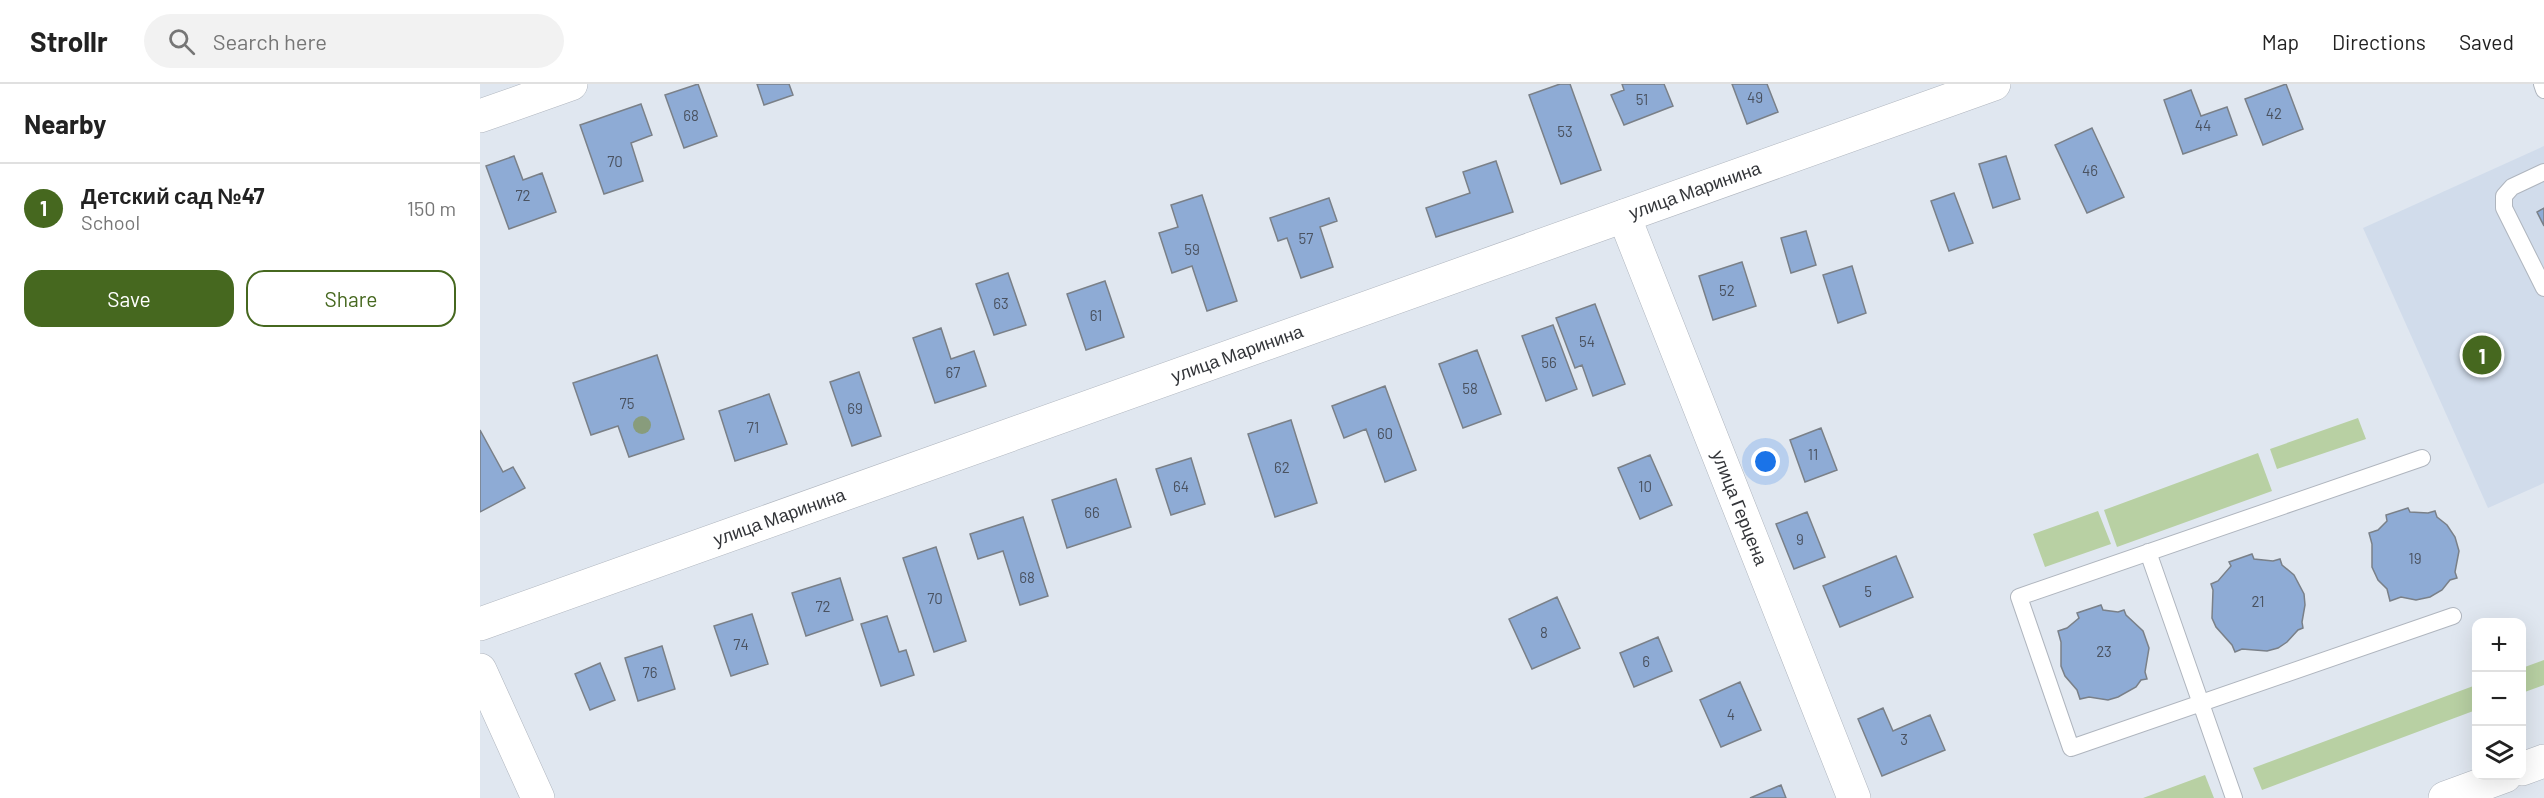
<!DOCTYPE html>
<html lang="en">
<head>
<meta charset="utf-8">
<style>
  :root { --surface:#fff; --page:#f2f2f2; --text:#222; --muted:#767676; --line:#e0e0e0; --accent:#46681f }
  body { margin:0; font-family:Barlow,sans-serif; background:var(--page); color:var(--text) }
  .controls { position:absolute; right:18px; bottom:18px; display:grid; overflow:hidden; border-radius:12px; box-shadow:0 6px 24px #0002 }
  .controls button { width:54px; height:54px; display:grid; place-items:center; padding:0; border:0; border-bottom:2px solid var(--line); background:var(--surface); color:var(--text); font:30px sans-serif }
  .you { position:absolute; left:1286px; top:378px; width:21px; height:21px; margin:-15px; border:4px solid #fff; border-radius:50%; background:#1a73e8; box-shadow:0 0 0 9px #1a73e833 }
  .badge { display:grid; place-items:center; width:39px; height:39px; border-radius:50%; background:var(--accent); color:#fff; font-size:20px; font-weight:700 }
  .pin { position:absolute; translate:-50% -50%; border:3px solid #fff; box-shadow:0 2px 6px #0006 }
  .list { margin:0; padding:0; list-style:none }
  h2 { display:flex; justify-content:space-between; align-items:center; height:78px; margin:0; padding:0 24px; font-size:26px }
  h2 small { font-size:20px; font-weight:400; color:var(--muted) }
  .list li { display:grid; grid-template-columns:39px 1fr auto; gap:18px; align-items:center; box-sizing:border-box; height:90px; padding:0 24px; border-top:2px solid var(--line) }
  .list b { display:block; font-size:22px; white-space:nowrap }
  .list p { margin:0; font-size:20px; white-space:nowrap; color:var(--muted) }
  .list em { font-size:20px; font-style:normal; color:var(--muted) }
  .actions { display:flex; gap:12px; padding:18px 24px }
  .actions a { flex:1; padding:14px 0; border:2px solid var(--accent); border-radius:18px; text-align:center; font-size:21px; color:var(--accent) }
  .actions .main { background:var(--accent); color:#fff }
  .icon { flex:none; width:33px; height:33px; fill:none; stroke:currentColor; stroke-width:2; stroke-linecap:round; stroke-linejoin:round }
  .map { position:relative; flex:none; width:2064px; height:714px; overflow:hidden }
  header { display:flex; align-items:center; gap:36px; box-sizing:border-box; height:84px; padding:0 30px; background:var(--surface); border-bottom:2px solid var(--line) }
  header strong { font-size:28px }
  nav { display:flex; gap:33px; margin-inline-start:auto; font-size:21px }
  .search { width:420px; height:54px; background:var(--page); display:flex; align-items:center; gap:15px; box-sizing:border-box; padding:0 21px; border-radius:33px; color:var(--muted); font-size:22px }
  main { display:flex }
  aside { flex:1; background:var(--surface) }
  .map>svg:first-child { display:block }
  .built { fill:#d1dceb }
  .green { fill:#b8d0a3 }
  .building { fill:#8eabd5; stroke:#7a8088; stroke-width:1.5 }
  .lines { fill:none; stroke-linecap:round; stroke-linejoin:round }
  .lane-casing { stroke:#afb5be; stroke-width:18 }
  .street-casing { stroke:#afb5be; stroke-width:34 }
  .secondary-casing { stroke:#afb5be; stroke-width:34 }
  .lane { stroke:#fff; stroke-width:16 }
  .street { stroke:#fff; stroke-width:33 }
  .secondary { stroke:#fff; stroke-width:33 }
  .tree { fill:#889c7c }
  .labels { text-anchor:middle; stroke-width:4.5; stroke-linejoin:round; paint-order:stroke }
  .number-label { font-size:15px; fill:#4a5260 }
  .street-label { font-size:18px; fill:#333539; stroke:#fff }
</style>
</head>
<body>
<header>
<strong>Strollr</strong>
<div class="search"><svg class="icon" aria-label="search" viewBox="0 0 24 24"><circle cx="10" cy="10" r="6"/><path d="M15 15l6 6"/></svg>Search here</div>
<nav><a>Map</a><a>Directions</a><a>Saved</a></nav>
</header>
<main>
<aside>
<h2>Nearby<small></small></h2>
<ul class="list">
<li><span class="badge">1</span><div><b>Детский сад №47</b><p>School</p></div><em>150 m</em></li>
</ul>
<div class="actions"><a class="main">Save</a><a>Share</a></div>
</aside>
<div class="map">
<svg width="2064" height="714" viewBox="0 0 2064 714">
  <rect width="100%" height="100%" fill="#e0e7f0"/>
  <path class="built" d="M2064,62V399L2008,424L1883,144Z"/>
  <path class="green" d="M1878,334L1886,355L1797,385L1790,365Z
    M1778,369L1792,407L1637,463L1624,426Z
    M1618,427L1631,460L1565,483L1553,450Z
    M2064,576V601L2042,609V584Z
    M1996,601V626L1782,706L1773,684Z
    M1725,691L1734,714H1663Z"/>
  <path class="building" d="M218,0L237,52L204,64L185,11Z
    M277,0H309L313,11L284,21Z
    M1080,0H1090L1121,86L1081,100L1049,11Z
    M1142,0H1184L1193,22L1144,41L1131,11L1144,6Z
    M1252,0H1287L1298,28L1267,40Z
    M1806,0L1823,45L1783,61L1765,15Z
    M1711,6L1721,32L1747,23L1757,51L1703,70L1684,16Z
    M161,20L172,51L151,59L163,97L124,110L100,41Z
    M1612,44L1644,113L1607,129L1575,61Z
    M34,72L43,96L62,89L76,128L29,145L6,82Z
    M1526,72L1540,115L1513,124L1499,80Z
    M1016,77L1033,128L956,153L946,124L990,109L983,88Z
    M1474,109L1493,159L1469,167L1451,117Z
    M722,111L757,217L727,227L712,182L692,189L679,149L698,143L691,121Z
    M849,114L857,137L840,143L853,183L821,194L807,154L798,157L790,134Z
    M2064,124V142L2057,128Z
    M1326,147L1336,181L1311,189L1301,154Z
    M1262,178L1276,222L1233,236L1219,192Z
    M1372,182L1386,229L1358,239L1343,191Z
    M528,189L546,241L514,251L496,200Z
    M625,197L644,253L606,266L587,210Z
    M1115,220L1145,300L1113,312L1102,281L1095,284L1076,234Z
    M1073,241L1097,305L1066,317L1042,252Z
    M461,244L471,275L494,267L506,302L455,319L433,254Z
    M997,266L1021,330L983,344L959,280Z
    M177,271L204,355L149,373L138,342L111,351L93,299Z
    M379,288L401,352L372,362L350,298Z
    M905,302L936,386L905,398L886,345L864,354L852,322Z
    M289,310L307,360L255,377L239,327Z
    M811,336L837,419L795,433L768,350Z
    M1341,344L1357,386L1325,398L1310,356Z
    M0,346L23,388L33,383L45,404L0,428Z
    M1170,371L1192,421L1160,435L1138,384Z
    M711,374L725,420L691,431L676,385Z
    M636,395L651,443L587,464L572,416Z
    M1928,424L1930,428L1948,429L1955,427L1957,433L1967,441L1975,453L1979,467L1975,488L1977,494L1970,496L1962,506L1950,513L1936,516L1921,513L1910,517L1907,505L1898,496L1892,483V460L1889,449L1898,446L1907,437L1906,431Z
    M1327,428L1345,473L1314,485L1296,440Z
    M543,433L568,512L540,521L523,467L498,475L490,450Z
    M456,463L486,557L454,568L423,474Z
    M1772,470L1774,475L1793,477L1800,475L1802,481L1814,491L1824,510L1825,521L1822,538L1823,544L1818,546L1807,558L1798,564L1787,567L1762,565L1755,568L1752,561L1736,543L1732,534L1733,506L1731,500L1738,497L1751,482L1749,478Z
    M1416,472L1433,513L1360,543L1343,502Z
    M360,494L373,536L326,552L312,509Z
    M1077,513L1100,564L1052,585L1029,535Z
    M1621,521L1623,526L1638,528L1644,526L1646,531L1663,547L1669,564L1665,588L1667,595L1661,596L1656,603L1638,613L1628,616L1609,613L1600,615L1597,606L1585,592L1581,582V558L1578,547L1587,544L1599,534L1597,529Z
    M272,530L288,580L251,592L234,542Z
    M407,532L419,568L426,566L434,591L401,602L381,540Z
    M1178,553L1192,587L1154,603L1140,569Z
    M182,562L195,605L158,617L145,574Z
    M120,579L135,616L110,626L95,590Z
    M1260,598L1281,646L1241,663L1220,616Z
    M1403,624L1413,647L1450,631L1465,666L1402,692L1378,635Z
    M1301,701L1306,714H1270Z"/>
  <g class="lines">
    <g class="lane-casing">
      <path id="lane" d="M2062,0L2064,6
        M2064,88L2032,103L2024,112V124L2064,204
        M1942,374L1539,513L1591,664L1973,532
        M1668,468L1754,714"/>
    </g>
    <g class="street-casing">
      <g id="street">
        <path d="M0,32L91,0"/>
        <path id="s1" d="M1144,132L1374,714"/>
        <path id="s2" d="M0,540L1514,0"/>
        <path d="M0,586L58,714"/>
      </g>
    </g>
    <g class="secondary-casing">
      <path id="secondary" d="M2042,685L2064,677
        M1965,714L2025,692"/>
    </g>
    <use href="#lane" class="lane"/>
    <use href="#street" class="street"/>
    <use href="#secondary" class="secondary"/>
  </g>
  <circle class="tree" cx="162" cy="341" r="9"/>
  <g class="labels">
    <g class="number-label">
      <text x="1275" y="19">49</text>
      <text x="1162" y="21">51</text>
      <text x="1794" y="35">42</text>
      <text x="211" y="37">68</text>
      <text x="1723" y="47">44</text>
      <text x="1085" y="53">53</text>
      <text x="135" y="83">70</text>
      <text x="1610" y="92">46</text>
      <text x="43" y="117">72</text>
      <text x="826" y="160">57</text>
      <text x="712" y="171">59</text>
      <text x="1247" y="212">52</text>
      <text x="521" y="225">63</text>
      <text x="616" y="237">61</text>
      <text x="1107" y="263">54</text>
      <text x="1069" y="284">56</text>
      <text x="473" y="294">67</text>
      <text x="990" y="310">58</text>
      <text x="147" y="325">75</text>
      <text x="375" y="330">69</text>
      <text x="273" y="349">71</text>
      <text x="905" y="355">60</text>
      <text x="1333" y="376">11</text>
      <text x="802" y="389">62</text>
      <text x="701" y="408">64</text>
      <text x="1165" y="408">10</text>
      <text x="612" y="434">66</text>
      <text x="1320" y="461">9</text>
      <text x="1935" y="480">19</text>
      <text x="547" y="499">68</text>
      <text x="1388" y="513">5</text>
      <text x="455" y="520">70</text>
      <text x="1778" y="523">21</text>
      <text x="343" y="528">72</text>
      <text x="1064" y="554">8</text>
      <text x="261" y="566">74</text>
      <text x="1624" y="573">23</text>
      <text x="1166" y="583">6</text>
      <text x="170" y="594">76</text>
      <text x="1251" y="636">4</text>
      <text x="1424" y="661">3</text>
    </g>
    <g class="street-label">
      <text dy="6" stroke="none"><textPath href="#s2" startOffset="1290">улица Маринина</textPath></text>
      <text dy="6" stroke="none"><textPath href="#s2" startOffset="804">улица Маринина</textPath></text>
      <text dy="6" stroke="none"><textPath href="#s1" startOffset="314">улица Герцена</textPath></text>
      <text dy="6" stroke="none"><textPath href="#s2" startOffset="318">улица Маринина</textPath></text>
    </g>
  </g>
</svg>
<div class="controls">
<button>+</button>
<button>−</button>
<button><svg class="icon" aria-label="layers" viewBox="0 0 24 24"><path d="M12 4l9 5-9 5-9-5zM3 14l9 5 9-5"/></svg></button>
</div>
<div class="you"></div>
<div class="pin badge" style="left:2002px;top:271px">1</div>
</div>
</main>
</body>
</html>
